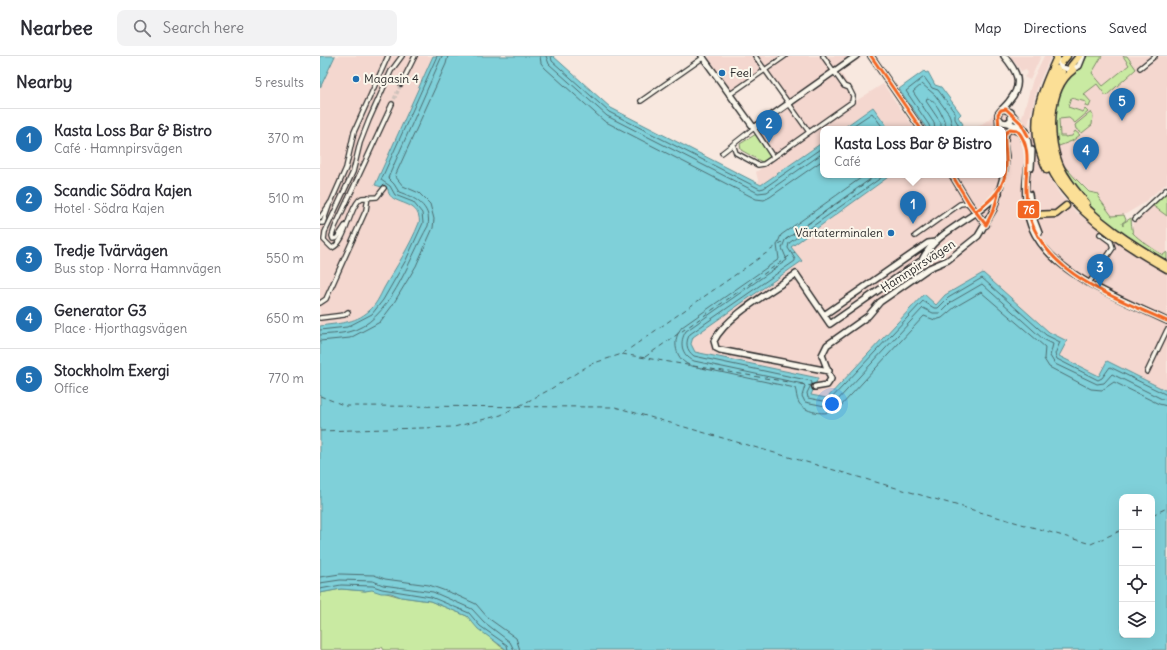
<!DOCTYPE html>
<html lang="en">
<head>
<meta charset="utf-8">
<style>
  :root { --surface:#fff; --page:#f2f2f3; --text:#2b2b33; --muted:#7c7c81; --line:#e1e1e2; --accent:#1f6fb2 }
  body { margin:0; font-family:Delius,sans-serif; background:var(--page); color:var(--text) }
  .controls { position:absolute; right:12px; bottom:12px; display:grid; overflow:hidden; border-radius:8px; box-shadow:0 4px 16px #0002 }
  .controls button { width:36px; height:36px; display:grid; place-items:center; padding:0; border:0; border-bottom:1px solid var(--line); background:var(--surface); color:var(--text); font:20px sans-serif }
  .you { position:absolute; left:512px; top:348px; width:14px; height:14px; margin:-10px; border:3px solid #fff; border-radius:50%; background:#1a73e8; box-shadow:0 0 0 6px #1a73e833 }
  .badge { display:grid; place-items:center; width:26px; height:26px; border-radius:50%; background:var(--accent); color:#fff; font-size:13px; font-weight:700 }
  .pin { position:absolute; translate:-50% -33px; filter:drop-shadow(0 1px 2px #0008) }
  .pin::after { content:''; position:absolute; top:21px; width:14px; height:12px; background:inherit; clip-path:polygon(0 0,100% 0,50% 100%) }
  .popup { position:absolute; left:500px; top:70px; width:186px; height:52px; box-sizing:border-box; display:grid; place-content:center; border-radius:8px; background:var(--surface); filter:drop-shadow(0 1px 3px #0005); font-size:13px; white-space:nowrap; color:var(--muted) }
  .popup b { font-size:15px; color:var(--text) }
  .popup::after { content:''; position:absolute; left:50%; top:100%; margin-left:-8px; border:8px solid transparent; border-top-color:var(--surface) }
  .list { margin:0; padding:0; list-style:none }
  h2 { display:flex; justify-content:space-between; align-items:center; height:52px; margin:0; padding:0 16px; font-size:17px }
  h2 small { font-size:13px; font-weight:400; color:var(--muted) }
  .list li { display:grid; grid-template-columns:26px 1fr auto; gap:12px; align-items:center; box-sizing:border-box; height:60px; padding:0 16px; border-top:1px solid var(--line) }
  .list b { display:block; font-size:15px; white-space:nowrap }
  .list p { margin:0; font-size:13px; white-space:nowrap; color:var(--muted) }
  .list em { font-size:13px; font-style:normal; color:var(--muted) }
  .icon { flex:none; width:22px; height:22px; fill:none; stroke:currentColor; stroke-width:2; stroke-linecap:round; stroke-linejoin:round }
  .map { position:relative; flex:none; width:847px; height:594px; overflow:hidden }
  header { display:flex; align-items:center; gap:24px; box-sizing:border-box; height:56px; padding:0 20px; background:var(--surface); border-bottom:1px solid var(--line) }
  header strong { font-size:19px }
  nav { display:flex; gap:22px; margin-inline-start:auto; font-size:14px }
  .search { width:280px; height:36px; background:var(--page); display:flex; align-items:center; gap:10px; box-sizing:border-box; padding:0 14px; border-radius:8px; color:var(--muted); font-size:15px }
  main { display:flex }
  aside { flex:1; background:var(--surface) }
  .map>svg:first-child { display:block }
  .built { fill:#f4d7cf }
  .green { fill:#c9eaa2; stroke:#7a8a66 }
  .water { fill:#7fd0d9; stroke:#5d8e93; fill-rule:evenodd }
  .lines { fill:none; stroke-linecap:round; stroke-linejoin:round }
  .shore { stroke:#4d6d71; stroke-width:1 }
  .ferry { stroke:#445d5f; stroke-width:1; stroke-dasharray:5 4; stroke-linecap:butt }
  .street-tunnel { stroke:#cfc2bb; stroke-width:3.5; stroke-dasharray:3.5 2; stroke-linecap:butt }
  .street-casing { stroke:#2b2b2b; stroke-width:6 }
  .secondary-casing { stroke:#2b2b2b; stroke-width:8 }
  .highway-casing { stroke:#2b2b2b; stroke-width:9 }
  .street { stroke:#fbf7ec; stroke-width:3.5 }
  .secondary { stroke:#fbf7ec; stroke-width:5 }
  .highway { stroke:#fbdf96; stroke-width:6 }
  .bus-1-casing { stroke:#fbf7ec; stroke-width:6 }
  .bus-1 { stroke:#f26522; stroke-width:3 }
  .poi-dot { fill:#1f6fb2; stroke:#fbf7ec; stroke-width:1.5 }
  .labels { text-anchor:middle; stroke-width:4; stroke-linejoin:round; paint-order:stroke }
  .poi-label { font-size:12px; fill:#2b2b2b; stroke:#fbf7ec; text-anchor:start }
  .street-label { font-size:12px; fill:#2b2b2b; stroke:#fbf7ec }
  .line-badge { stroke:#fbf7ec; stroke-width:1.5 }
  .badge-label { font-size:11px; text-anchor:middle; font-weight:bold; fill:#fff }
</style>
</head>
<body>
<header>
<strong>Nearbee</strong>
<div class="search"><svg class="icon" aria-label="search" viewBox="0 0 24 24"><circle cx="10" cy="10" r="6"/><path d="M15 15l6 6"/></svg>Search here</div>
<nav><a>Map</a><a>Directions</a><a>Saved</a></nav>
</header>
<main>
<aside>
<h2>Nearby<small>5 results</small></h2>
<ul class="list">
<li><span class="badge">1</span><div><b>Kasta Loss Bar &amp; Bistro</b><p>Café · Hamnpirsvägen</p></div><em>370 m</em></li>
<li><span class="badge">2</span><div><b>Scandic Södra Kajen</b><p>Hotel · Södra Kajen</p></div><em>510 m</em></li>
<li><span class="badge">3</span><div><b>Tredje Tvärvägen</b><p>Bus stop · Norra Hamnvägen</p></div><em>550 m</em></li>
<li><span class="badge">4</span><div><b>Generator G3</b><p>Place · Hjorthagsvägen</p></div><em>650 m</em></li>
<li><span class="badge">5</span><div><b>Stockholm Exergi</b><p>Office</p></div><em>770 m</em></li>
</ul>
</aside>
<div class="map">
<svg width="847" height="594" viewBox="0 0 847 594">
  <rect width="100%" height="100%" fill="#f8e8df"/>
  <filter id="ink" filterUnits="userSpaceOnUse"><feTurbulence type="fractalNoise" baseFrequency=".025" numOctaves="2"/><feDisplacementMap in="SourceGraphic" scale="8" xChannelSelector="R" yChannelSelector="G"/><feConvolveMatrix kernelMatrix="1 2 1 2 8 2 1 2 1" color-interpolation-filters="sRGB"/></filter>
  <g filter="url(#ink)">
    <path class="built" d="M15,0H113L55,129L68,134L70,141L74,143L91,150L98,158L100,166L83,202L60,242L50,255L26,268L0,270V32Z
      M391,0H544L520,16L535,39L533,47L563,28L595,73H569L553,51L521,73H503V86L441,129L439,128L436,116L456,102L437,74L468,52L465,45L444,18L414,38L388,2Z
      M690,0H721L710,24L704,21L708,17L706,13L701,15Z
      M724,0H731L718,29L707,73L712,76L721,105L728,120L741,140L756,156L788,180L847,216V335L787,305L779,320L738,299L746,284L729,276L663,217L625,239L616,249L604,238L507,342L490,339L498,322L375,296L372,292V281L482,205L471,191L479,183L571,119H683V73H655L669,63L678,51L688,49L701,65L713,23Z
      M767,0H847V127L821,149L804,159L791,161L773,138L755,122L744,109L737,93L735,80L737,47L753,17L761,12Z
      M832,149L847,160V196L842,200L810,181L813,168Z"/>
    <path class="green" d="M767,0H782L772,17L783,30L809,9L803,0H807L816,13L786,40L777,28L764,38L771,46L769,51L765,50L766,46L751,42L748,51L763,56L765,53L768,56L755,67L749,62L739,63L740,80H745V81L752,80L755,75L760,79L752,85L739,90L736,88C734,71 735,39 746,25C753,16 762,12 767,0Z
      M771,56L773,60L772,69L762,77L756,73L755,69Z
      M436,78L451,100L442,106L421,94L420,88Z
      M741,106L755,122L769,136L779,138L778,141L792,160L804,159L806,164L802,167L803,170V167L811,162C811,164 812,175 813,177C818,183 836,195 843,199L847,196V204C817,186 783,168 762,139C757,131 753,124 748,116L747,117Z
      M847,135V160L832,149Z
      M21,533L45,535L52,533L81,541L110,545L147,560L180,590L187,594H64L62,591L51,594H0V537Z"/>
    <path class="water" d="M0,0H15L0,32Z
      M113,0H233L291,52L441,129L503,86V119H571L471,191L482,205L373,281L371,288L375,296L498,322L491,339L507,342L604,238L616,249L625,239L663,217L729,276L747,285L739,300L779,320L787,305L847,335V594H187L158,573L147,560L110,545L81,541L71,537H61L52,534L45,535L21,533L0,537V270C18,267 34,268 49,255C56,249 60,240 64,232C76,211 90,190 99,167C100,165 99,160 98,158C92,144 68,148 68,133L55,129ZM802,441H832V579H802Z
      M604,15L606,17L608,16L615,29L621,31L641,58L638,61L643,68L640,73H607L579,33Z
      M553,51L569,73H522Z"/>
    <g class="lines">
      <path class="shore" d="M220,0L221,7L225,12L284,65L436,143L444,144L450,141L503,104
        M226,0L229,8L287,60L438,137L447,136L503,97
        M231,0L232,5L289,56L440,133L444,132L503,91
        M528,73L552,57L564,73
        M610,73L609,69L586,35L604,21L612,32L618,34L635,57V63L638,68V73
        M615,73L614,67L593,36L602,28L615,39L629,58L633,73
        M621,73V67L606,45L607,42C618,45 624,64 627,73
        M545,119L461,179L457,189L459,203L362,271C351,284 355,305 372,310L475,332C477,337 476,342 479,347C486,358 510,360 519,352L604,260L615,264L622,262L635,251L661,236L725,291L724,303L729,311L771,333L782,334L794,326L839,348L847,350
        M556,119L465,184L462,192L467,204L366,275C359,286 361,299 374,305L483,328L485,330L482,340L485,346L510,351L514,348L603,252L613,257H620L631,246L662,228L723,283L733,288L730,300L735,308L777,328L784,327L792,318L842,343L847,344
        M565,119L469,187L468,192L475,203V205L370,278C365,286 366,294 374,300L491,325L492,327L487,337L488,342L508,346L603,245L614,252H618L628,242L662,222L726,279L740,286L735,298L737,303L778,324L782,322L790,311L847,339
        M0,274L27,271L52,258L63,244L86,204L103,167L102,157L93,146L75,139L70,130L61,124L117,0
        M0,279C8,278 19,278 28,276C70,267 88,204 108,170C112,150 94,141 79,136L74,128L68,122L122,0
        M0,285L30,282L60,266L72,250L96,210L113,172L114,163L110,148L99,137L83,130L75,120L126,8L128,0
        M0,521L20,518L54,519L65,523L109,529L134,538L156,548L168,562L196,582L200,594
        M0,527L20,524L53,525L63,529L113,536L152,553L164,566L190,586L194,594
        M0,533L21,529L53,530L62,533L111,541L149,557L160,570L187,589L188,594"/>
      <path class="ferry" d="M302,298L492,330
        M325,301L475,196
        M0,340L26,350L295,351L771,488L802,474
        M199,350L229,334L271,308L302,298L558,119
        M0,375L134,371L181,359L196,351
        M832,459L847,452"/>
      <path class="street-tunnel" d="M72,48L81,28"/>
      <g class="street-casing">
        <path id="street" d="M435,0L489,76
          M820,12L835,0
          M81,28L95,0
          M409,39L465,0
          M321,45L384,1
          M413,88L416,97L438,109L444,108L532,46L533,40L529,32L524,30L503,0
          M402,97L434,72L453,101
          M64,132L57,141L42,142L39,144C28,156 26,186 12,192L4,184L5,176L33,116L40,87L49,64L71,15L82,0
          M0,162L11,146L26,112L34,76L68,0
          M815,163L847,133
          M0,167H3L10,147
          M25,170L17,182L13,183L12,180L15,171L72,48
          M595,180L640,148L649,147
          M769,227L793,192L791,186L780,178
          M0,247L6,243L46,154L48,141
          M0,262L24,259L28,256
          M827,316L847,274"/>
      </g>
      <g class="secondary-casing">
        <path id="secondary" d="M382,0L434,72L536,0
          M551,0L601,73
          M737,1L741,11L750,14L759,10L763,0
          M692,58L706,75
          M678,61L682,66L687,67L691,64V56L683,53
          M687,67C717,73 708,102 706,125C705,139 706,157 711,170C731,219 802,243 847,265
          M679,73L678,58C681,53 687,49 690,44C704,27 696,14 684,0
          M685,84L686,76L692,73L699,76L704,83
          M711,112L712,94
          M632,119L649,147L666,169
          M709,138L712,159L719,177
          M504,259L608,187L615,186
          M509,315L400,294L396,292L394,285C406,260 452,235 476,218L510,268L602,204C617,173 657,163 679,137
          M495,331L507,329L511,323L502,299L507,289L548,260L560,246L609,212L628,204L658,180L674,153L685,114L686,100L683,82"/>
      </g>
      <g class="highway-casing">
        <path id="highway" d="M742,6L747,0
          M751,10L759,0
          M737,13C684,110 772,171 847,213
          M753,14C727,33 728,85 741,112C747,125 757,136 766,147
          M742,16C690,108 776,168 847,209
          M727,114C706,71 719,41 737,1
          M712,159L736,158L746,150"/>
      </g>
      <use href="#street" class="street"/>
      <use href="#secondary" class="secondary"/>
      <use href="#highway" class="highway"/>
      <g class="bus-1-casing">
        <path id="bus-1" d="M551,0L601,73
          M679,73L678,58L681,54L686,53L701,67L708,80
          M632,119L649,147L666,169L674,153L678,139
          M656,155C672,144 686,131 686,110C687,99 684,89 685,78L690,73L697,74C713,92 705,113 706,135C707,212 788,238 847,265"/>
      </g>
      <use href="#bus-1" class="bus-1"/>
    </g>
  </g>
  <g class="poi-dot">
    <circle cx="402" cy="17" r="4"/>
    <circle cx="36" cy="23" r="4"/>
    <circle cx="571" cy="177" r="4"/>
  </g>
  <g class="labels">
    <g class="poi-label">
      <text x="410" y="21">Feel</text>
      <text x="44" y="27">Magasin 4</text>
      <text x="563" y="181" text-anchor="end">Värtaterminalen</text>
    </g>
    <g class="street-label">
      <text transform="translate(598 210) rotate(-33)" y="4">Hamnpirsvägen</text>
    </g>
  </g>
  <rect class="line-badge" x="697" y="144" width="23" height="19" rx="4" fill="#f26522"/>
  <g class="badge-label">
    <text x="709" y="158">76</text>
  </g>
</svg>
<div class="controls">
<button>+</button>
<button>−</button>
<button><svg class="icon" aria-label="locate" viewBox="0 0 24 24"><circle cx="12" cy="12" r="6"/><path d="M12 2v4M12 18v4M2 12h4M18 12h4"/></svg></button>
<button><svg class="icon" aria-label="layers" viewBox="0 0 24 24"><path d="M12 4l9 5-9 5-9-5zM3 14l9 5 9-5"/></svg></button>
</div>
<div class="you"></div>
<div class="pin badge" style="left:593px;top:168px">1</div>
<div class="popup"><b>Kasta Loss Bar &amp; Bistro</b>Café</div>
<div class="pin badge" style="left:449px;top:87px">2</div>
<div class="pin badge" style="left:780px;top:231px">3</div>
<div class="pin badge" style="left:766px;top:114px">4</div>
<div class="pin badge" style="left:802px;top:65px">5</div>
</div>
</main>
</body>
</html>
